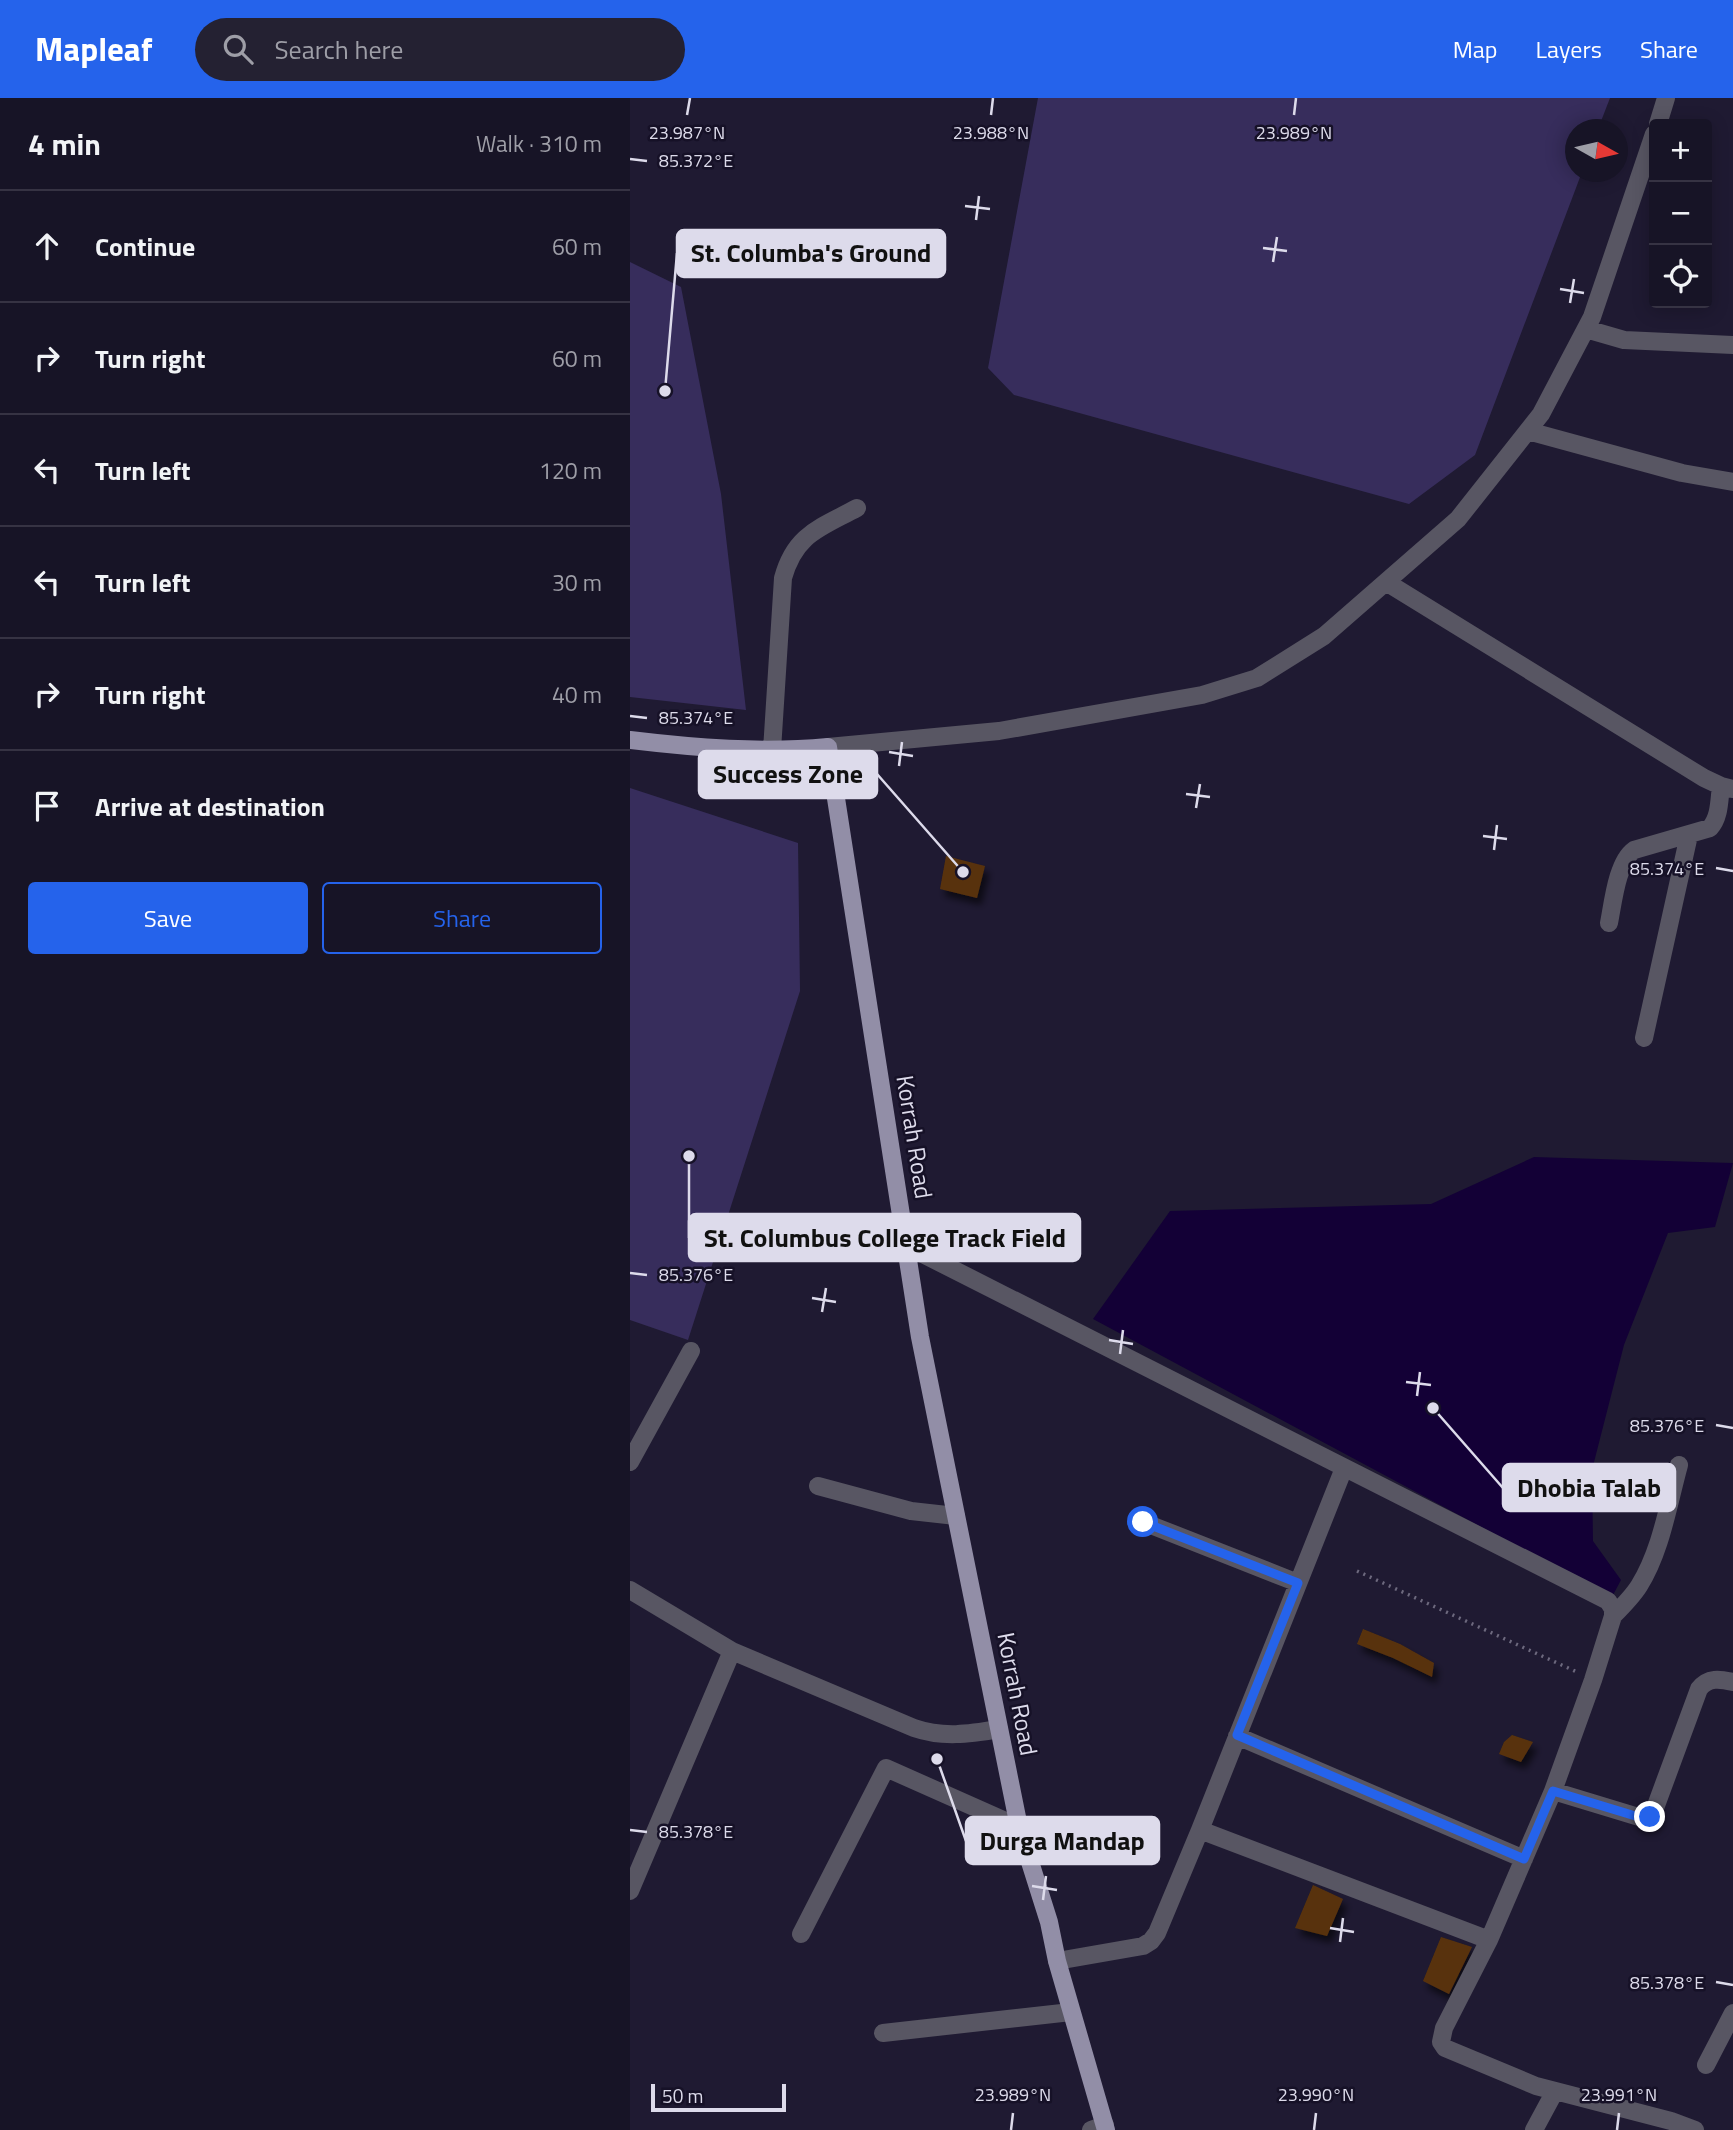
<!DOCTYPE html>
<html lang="en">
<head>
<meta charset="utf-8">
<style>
  :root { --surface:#171426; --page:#242132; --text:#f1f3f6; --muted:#9e9ea7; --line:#363343; --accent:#2563eb }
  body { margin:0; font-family:"Titillium Web",sans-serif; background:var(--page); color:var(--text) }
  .controls { position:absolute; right:21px; top:21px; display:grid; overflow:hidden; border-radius:7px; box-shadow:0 4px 18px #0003 }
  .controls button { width:63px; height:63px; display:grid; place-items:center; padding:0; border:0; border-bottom:2px solid var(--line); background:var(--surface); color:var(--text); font:35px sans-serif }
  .compass { position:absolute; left:935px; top:21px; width:63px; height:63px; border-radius:50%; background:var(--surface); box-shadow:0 4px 18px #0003; rotate:98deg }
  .scale { position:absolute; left:21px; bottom:18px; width:135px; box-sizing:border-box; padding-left:7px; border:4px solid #dddbeb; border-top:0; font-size:19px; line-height:24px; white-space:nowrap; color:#dddbeb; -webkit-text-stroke:5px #161127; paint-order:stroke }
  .stop { position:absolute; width:21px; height:21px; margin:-16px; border:5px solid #2563eb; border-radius:50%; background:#fff }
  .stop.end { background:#2563eb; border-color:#fff; box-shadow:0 2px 7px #0008 }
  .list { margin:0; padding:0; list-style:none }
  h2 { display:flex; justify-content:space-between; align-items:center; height:91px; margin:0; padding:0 28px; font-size:30px }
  h2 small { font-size:23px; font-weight:400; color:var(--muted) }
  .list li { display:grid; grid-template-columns:46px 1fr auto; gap:21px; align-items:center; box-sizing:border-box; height:112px; padding:0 28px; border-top:2px solid var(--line) }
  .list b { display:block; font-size:26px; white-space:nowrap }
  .list em { font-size:23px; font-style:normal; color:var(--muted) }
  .actions { display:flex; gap:14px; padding:21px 28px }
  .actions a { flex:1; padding:16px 0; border:2px solid var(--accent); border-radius:7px; text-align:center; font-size:24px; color:var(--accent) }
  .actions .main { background:var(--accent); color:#fff }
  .icon { flex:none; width:38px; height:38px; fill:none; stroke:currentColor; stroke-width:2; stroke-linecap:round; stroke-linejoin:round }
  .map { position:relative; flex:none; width:1103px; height:2032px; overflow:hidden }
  header { display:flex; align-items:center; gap:42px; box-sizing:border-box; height:98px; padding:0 35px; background:var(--accent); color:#fff }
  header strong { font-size:33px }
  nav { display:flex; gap:38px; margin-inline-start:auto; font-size:24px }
  .search { width:490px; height:63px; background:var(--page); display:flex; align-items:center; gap:18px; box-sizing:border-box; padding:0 24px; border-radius:38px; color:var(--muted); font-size:26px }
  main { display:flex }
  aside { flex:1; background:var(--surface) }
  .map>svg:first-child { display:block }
  .green { fill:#372d5c }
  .water { fill:#130036 }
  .building { fill:#58320b; filter:url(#shadow) }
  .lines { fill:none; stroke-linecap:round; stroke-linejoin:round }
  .path { stroke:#6d697e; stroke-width:3.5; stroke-dasharray:2 5; stroke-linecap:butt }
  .minor { stroke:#585663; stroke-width:18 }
  .major { stroke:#928ea7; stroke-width:18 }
  .route { stroke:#2563eb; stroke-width:9 }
  .ticks { fill:none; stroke:#dddbeb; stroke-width:2.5 }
  .labels { text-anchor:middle; stroke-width:5; stroke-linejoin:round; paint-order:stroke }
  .street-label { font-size:24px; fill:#dddbeb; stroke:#161127 }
  .ticks-label { font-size:18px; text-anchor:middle; fill:#dddbeb; stroke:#161127; stroke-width:5; stroke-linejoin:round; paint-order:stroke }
  .leader { fill:none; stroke:#dddbeb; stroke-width:2.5 }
  .callout-dot { fill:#dddbeb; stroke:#161127; stroke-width:2.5 }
  .callout { fill:#dddbeb; stroke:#dddbeb; stroke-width:2.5 }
  .callout-label { font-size:26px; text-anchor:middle; font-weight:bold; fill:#111 }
</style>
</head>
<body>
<header>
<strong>Mapleaf</strong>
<div class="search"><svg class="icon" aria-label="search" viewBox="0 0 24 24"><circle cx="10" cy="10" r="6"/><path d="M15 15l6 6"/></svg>Search here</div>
<nav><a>Map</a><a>Layers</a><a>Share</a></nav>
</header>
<main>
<aside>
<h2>4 min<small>Walk · 310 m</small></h2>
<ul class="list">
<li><svg class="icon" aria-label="ahead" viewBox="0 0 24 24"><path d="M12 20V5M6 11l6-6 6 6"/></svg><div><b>Continue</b></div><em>60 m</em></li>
<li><svg class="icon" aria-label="right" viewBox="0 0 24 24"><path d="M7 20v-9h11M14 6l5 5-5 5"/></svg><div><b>Turn right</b></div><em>60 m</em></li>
<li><svg class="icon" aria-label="left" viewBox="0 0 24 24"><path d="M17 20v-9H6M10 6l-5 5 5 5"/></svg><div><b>Turn left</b></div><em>120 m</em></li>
<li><svg class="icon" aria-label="left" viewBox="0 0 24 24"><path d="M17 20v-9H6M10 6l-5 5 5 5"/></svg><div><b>Turn left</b></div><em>30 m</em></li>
<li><svg class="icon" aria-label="right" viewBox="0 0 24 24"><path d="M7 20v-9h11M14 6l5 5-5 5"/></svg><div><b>Turn right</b></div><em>40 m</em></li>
<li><svg class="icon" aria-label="arrive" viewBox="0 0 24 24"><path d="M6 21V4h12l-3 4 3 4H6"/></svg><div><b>Arrive at destination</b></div></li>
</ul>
<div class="actions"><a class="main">Save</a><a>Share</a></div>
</aside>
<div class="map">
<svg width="1103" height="2032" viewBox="0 0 1103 2032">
  <defs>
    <filter id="shadow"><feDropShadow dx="4.5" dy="7" stdDeviation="3.5" flood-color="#0009"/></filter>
  </defs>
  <rect width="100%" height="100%" fill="#1f1a32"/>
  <path class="green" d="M408,0H980L968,31L946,32V74H952L845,357L779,406L384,297L358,270Z
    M0,164L51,189L91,396L116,612L0,599Z
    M0,690L168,745L170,893L58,1242L0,1222Z"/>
  <path class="water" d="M904,1059L1103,1065L1085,1129L1038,1135L994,1247L962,1372L963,1443L991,1482L982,1499L463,1221L540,1113L801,1106Z"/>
  <path class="building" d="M316,758L355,768L347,800L310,791Z
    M733,1531L770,1546L804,1565L802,1579L763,1560L727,1546Z
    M882,1637L903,1644L891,1664L869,1656L874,1644Z
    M683,1787L713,1801L697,1838L665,1830Z
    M811,1839L842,1849L819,1896L793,1883Z"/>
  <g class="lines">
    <path class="path" d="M727,1473L949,1575"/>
    <path class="minor" d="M1028,26L1036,0
      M956,231L994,242L1103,247
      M898,333L1052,375L1103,384
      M756,484L1074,680L1091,688L1103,691
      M198,649L369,633L572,597L627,580L694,538L828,421L911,316L962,219L1024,36
      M142,652L153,480C165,436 190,430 227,410
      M979,825C983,805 987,764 1004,752L1080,730C1090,719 1089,702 1091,688
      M1014,940L1059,737
      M275,1147L978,1503L983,1511V1518L963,1582L923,1693L859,1842L814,1930L811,1944L815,1950L906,1988L1041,2023L1065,2032
      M0,1364L61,1253
      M188,1388L281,1413L326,1418
      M513,1424L668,1485
      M0,1492L102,1553L284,1630C313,1640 339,1636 369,1631
      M983,1518C992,1509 1002,1499 1009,1488C1031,1453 1038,1407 1049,1367
      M607,1638L894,1761
      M923,1693L1012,1720L1020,1719L1024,1713L1069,1591C1078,1579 1090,1581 1103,1584
      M570,1732L859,1842
      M0,1793L102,1553
      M171,1836L256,1670L389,1729
      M427,1863L513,1848L521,1843L527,1835L570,1732L714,1370
      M253,1935L441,1914
      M1076,1967L1103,1915
      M461,2032L475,2027
      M904,2032L925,1993"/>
    <path class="major" d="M0,642C66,650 132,655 198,649L290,1239L389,1729L419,1824L427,1863L476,2032"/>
  </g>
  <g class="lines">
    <path class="route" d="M513,1424L668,1485L607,1637L894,1761L923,1693L1012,1720L1020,1719"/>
  </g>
  <path class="ticks" d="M57,17L60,0M361,17L363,0M664,17L666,0M0,61L17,63M335,108L360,111M346,122L349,98M633,150L657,153M643,164L647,139M930,191L954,195M940,205L944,181M0,618L17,620M259,654L283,658M269,668L272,644M556,696L580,699M566,710L570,686M853,738L877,741M864,752L867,727M1086,770L1103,773M0,1175L17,1177M182,1200L206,1204M192,1214L196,1190M479,1242L503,1246M490,1256L493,1232M776,1284L801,1287M787,1298L790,1274M1086,1327L1103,1330M0,1732L17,1734M402,1788L427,1792M413,1802L416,1778M700,1830L724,1834M710,1844L713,1820M1086,1884L1103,1887M381,2032L383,2015M684,2032L686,2015M987,2032L989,2015"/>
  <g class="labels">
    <g class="street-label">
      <text transform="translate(284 1039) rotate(81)" y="8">Korrah Road</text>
      <text transform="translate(387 1596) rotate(79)" y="8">Korrah Road</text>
    </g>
  </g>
  <g class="ticks-label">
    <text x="57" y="41">23.987°N</text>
    <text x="361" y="41">23.988°N</text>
    <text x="664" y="41">23.989°N</text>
    <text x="66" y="69">85.372°E</text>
    <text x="66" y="626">85.374°E</text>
    <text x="1037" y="777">85.374°E</text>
    <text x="66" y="1183">85.376°E</text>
    <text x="1037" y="1334">85.376°E</text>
    <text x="66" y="1740">85.378°E</text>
    <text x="1037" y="1891">85.378°E</text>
    <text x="383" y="2003">23.989°N</text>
    <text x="686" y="2003">23.990°N</text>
    <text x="989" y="2003">23.991°N</text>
  </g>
  <path class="leader" d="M35 293L47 155M333 774L247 676M59 1058L59 1140M803 1310L873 1390M307 1661L336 1743"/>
  <g class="callout-dot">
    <circle cx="35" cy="293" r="7"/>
    <circle cx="333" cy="774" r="7"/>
    <circle cx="59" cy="1058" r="7"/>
    <circle cx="803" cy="1310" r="7"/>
    <circle cx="307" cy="1661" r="7"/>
  </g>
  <g class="callout">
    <rect x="47" y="132" width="268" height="47" rx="7"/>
    <rect x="69" y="653" width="178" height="47" rx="7"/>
    <rect x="59" y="1116" width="391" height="47" rx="7"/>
    <rect x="873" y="1366" width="172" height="47" rx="7"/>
    <rect x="336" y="1719" width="193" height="47" rx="7"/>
  </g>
  <g class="callout-label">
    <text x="181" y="164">St. Columba's Ground</text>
    <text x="158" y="685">Success Zone</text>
    <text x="255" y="1149">St. Columbus College Track Field</text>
    <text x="959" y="1399">Dhobia Talab</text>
    <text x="432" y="1752">Durga Mandap</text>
  </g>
</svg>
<div class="controls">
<button>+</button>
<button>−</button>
<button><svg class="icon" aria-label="locate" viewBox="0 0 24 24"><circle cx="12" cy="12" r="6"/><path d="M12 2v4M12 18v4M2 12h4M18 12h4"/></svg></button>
</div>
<svg class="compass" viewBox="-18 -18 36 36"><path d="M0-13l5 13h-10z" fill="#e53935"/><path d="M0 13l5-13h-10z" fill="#9e9ea7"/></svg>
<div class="scale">50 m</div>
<div class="stop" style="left:513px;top:1424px"></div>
<div class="stop end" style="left:1020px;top:1719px"></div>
</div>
</main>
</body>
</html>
